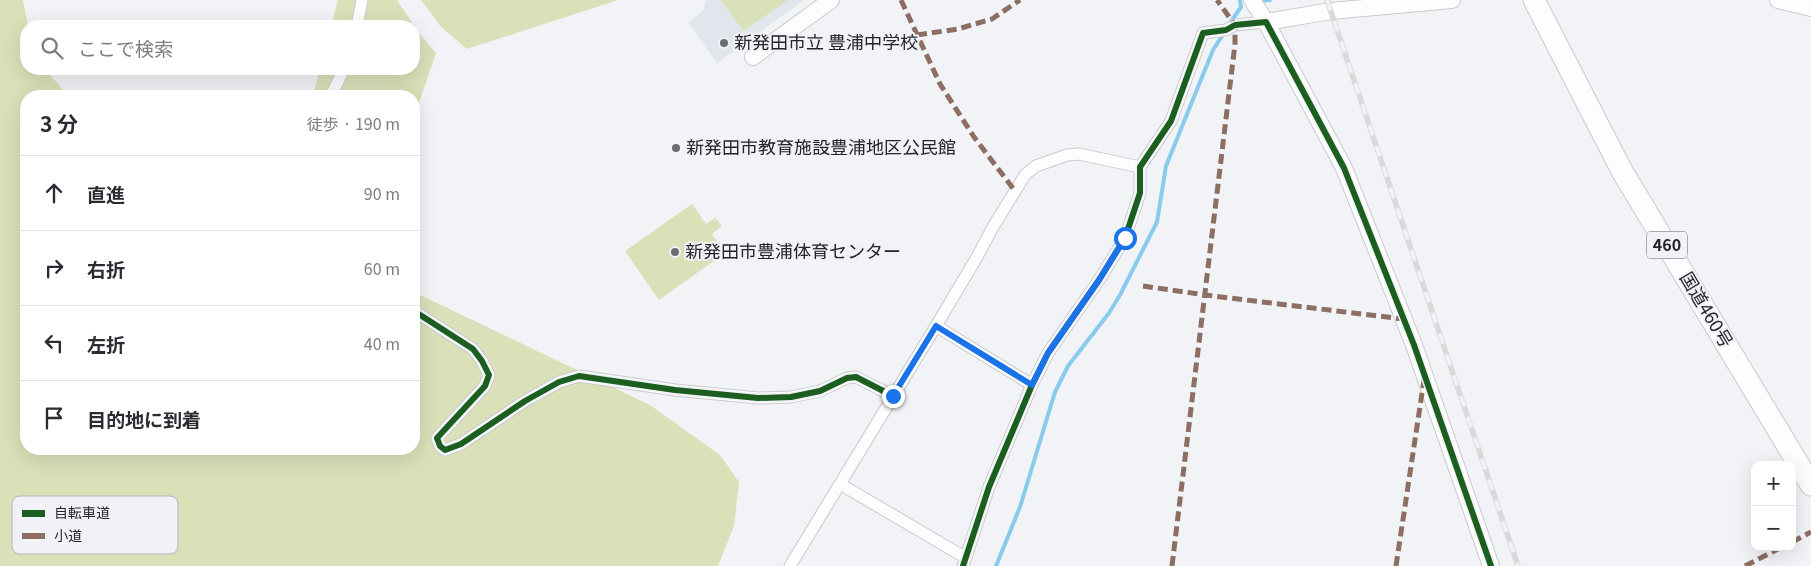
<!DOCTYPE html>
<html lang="ja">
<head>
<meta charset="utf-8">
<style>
  :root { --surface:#fff; --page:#f7f7f7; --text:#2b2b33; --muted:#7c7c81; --line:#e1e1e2 }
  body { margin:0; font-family:Georgia,"Noto Sans JP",serif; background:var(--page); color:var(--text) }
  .controls { position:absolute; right:15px; bottom:15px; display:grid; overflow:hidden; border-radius:10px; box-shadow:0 5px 20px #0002 }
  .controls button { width:45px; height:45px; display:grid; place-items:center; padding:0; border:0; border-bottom:1px solid var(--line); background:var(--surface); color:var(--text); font:25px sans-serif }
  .stop { position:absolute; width:15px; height:15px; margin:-11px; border:4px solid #1a73e8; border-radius:50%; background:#fff }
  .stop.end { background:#1a73e8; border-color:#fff; box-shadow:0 1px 5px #0008 }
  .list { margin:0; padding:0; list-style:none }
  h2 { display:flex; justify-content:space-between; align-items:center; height:65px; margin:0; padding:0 20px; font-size:21px }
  h2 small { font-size:16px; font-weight:400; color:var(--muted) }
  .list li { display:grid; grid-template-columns:32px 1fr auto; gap:15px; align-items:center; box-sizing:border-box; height:75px; padding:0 20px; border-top:1px solid var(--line) }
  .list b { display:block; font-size:19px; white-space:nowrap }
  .list em { font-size:16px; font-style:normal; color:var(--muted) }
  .icon { flex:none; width:28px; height:28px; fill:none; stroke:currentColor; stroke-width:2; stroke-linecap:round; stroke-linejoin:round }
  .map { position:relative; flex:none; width:1811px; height:566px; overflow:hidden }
  .search { position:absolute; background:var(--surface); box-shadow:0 5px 20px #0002; left:20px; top:20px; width:400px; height:55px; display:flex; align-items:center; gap:12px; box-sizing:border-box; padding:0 18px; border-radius:20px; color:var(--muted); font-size:19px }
  .panel { position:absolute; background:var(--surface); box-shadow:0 5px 20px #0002; left:20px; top:90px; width:400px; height:365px; border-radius:20px }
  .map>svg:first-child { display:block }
  .built { fill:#e1e6ed }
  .green { fill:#dae0b8 }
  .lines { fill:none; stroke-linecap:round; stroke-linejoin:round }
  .stream { stroke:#8acaec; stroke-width:4 }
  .street-casing { stroke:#c9cacc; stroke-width:13 }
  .secondary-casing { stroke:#c9cacc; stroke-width:18 }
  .highway-casing { stroke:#c9cacc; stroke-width:23 }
  .street { stroke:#fdfdfe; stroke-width:11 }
  .secondary { stroke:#fdfdfe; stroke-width:16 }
  .highway { stroke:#fdfdfe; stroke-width:21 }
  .rail-casing { stroke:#d8d9d9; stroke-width:5.5 }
  .rail { stroke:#f0f2f7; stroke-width:4; stroke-dasharray:11; stroke-linecap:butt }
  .quiet { stroke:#8d6e63; stroke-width:5; stroke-dasharray:10 5; stroke-linecap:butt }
  .cycleway-casing { stroke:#f0f2f7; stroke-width:9 }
  .cycleway { stroke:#1b5e20; stroke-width:6 }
  .route { stroke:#1a73e8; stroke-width:6 }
  .poi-dot { fill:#6c6d6f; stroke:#f0f2f7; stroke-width:2 }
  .labels { text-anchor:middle; stroke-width:4; stroke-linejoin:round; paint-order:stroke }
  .shield { fill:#f0f2f7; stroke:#616265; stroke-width:1 }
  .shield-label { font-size:16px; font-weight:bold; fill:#242527 }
  .poi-label { font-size:18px; fill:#242527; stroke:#f0f2f7; text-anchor:start }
  .street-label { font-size:18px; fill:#242527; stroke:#f0f2f7 }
  .key { fill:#f0f2f7; stroke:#b3b4b9; stroke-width:1 }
  .key-label { font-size:14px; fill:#242527 }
</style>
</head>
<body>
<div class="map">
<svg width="1811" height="566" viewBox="0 0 1811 566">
  <rect width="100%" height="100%" fill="#f1f3f6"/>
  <path class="built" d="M706,0H804L717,63L688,22L702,12Z"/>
  <path class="green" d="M0,0H23L28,26H26V69H45L63,90L73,96H26V449H414V292L650,405L720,455L739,482L734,526L718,566H0Z
    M338,0H397L418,32L436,53L414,117V96H313L320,69H414V26H331Z
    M421,0H618L467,49L441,27Z
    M721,0H788L743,31Z
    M692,204L706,224L715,218L722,226L712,234L725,253L659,300L625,251Z"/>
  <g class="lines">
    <path class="stream" d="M1259,1L1270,0
      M1230,23L1241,7L1240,0
      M996,566L1020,507L1055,392L1068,366L1109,313L1120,295L1157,222L1166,166L1213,50L1224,33"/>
    <g class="street-casing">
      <path id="street" d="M357,26L362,0
        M331,96L344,69
        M414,311L473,349L482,361L489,375L485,386L437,438L440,446L445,450L461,444L525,401L559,382L579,376L675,390L758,398L791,397L820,391L847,378L856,377L893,396
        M936,326L1032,385
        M840,484L966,558
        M790,566L936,326L977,257L993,227L1025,175L1036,166L1067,155L1079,154L1140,167
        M963,566L989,487L1032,385L1048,353L1099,280L1125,238L1140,193V167L1171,121L1203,33L1226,30L1235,25L1266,22"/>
    </g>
    <g class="secondary-casing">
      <path id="secondary" d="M1252,0L1266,22L1331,11L1452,0
        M1778,0L1811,8
        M1266,22L1344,168L1414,345L1491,566
        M753,57L831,0"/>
    </g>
    <g class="highway-casing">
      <path id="highway" d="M1534,0L1622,171L1811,485"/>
    </g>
    <use href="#street" class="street"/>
    <use href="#secondary" class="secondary"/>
    <use href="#highway" class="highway"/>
    <g class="rail-casing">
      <path id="rail" d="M1327,0L1518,566"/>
    </g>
    <use href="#rail" class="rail"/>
    <path class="quiet" d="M901,0L940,84L974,137L1015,191
      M917,35L958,29L992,19L1020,0
      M1143,286L1213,296L1403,319
      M1792,542L1811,532
      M1172,566L1235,44V25L1217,0
      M1396,566L1424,380
      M1745,566L1782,547"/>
    <g class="cycleway-casing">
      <path id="cycleway" d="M414,311L473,349L482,361L489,375L485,386L437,438L440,446L445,450L461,444L525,401L559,382L579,376L675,390L758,398L791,397L820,391L847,378L856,377L893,396
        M963,566L989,487L1032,385L1048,353L1099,280L1125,238L1140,193V167L1171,121L1203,33L1226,30L1235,25L1266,22L1344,168L1414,345L1491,566"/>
    </g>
    <use href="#cycleway" class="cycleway"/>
  </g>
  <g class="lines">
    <path class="route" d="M893,396L936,326L1032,385L1048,353L1099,280L1125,238"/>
  </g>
  <g class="poi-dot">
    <circle cx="724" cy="43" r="5"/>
    <circle cx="676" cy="148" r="5"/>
    <circle cx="675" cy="252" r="5"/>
  </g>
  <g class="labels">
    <rect class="shield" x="1647" y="231.5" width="40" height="27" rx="4"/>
    <g class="shield-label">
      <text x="1667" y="251">460</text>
    </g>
    <g class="poi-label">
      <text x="734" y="49">新発田市立 豊浦中学校</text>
      <text x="686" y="154">新発田市教育施設豊浦地区公民館</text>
      <text x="685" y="258">新発田市豊浦体育センター</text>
    </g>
    <g class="street-label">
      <text transform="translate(1706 310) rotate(59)" y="6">国道460号</text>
    </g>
  </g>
  <rect x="12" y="496" width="166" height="58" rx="8" class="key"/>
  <rect x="22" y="510" width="23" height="7" fill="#1b5e20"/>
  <rect x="22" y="533" width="23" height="6" fill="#8d6e63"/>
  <g class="key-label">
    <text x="54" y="518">自転車道</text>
    <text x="54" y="541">小道</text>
  </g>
</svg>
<div class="controls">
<button>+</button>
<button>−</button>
</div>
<div class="stop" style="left:1125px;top:238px"></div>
<div class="stop end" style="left:893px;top:396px"></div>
<div class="search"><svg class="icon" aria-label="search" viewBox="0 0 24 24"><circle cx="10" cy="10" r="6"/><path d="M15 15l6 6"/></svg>ここで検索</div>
<section class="panel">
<h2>3 分<small>徒歩 · 190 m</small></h2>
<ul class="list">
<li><svg class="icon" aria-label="ahead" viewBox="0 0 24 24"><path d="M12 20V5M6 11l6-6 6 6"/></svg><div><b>直進</b></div><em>90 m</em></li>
<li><svg class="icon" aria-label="right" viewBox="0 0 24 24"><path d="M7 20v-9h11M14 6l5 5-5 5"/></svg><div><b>右折</b></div><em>60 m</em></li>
<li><svg class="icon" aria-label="left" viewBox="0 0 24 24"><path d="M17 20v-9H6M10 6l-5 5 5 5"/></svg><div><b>左折</b></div><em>40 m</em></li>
<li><svg class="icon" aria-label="arrive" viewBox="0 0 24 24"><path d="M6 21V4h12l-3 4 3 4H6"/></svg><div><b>目的地に到着</b></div></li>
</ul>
</section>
</div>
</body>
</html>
